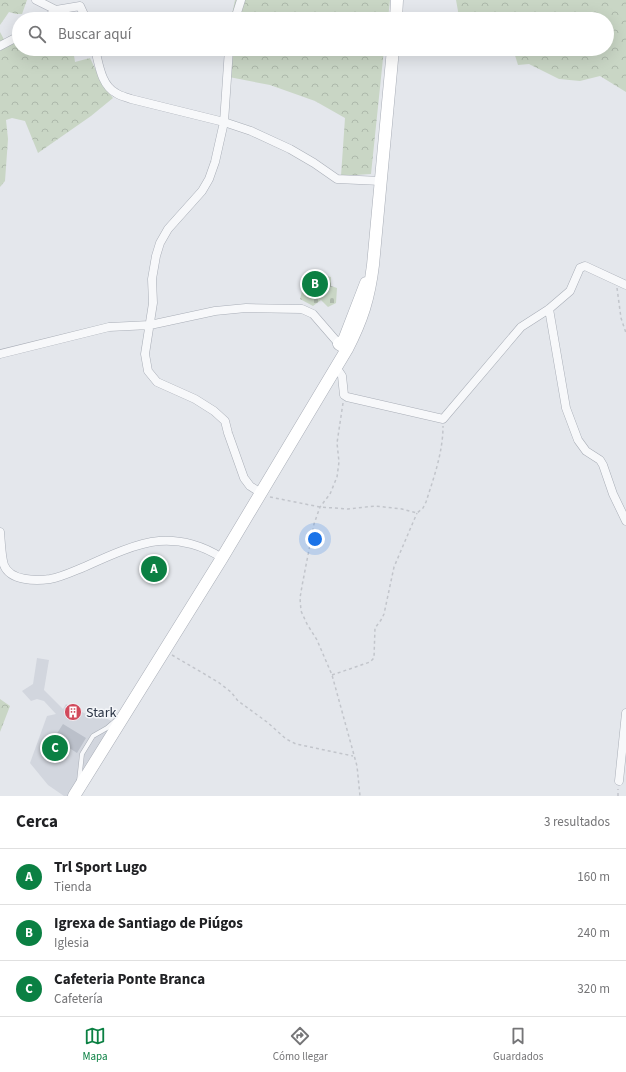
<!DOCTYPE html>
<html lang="es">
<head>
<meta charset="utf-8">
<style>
  :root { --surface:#fff; --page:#f2f2f2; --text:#202124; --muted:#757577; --line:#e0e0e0; --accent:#0b8043 }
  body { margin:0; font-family:"Source Sans 3",sans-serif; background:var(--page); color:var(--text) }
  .you { position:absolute; left:315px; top:539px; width:14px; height:14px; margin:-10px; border:3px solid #fff; border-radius:50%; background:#1a73e8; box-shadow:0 0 0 6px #1a73e833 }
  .badge { display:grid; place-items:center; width:26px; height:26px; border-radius:50%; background:var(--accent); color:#fff; font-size:13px; font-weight:700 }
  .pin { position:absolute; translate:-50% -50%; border:2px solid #fff; box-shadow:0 1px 4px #0006 }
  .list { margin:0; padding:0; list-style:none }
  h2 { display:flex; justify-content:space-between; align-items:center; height:52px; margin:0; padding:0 16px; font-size:17px }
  h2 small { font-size:13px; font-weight:400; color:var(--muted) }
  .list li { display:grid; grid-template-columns:26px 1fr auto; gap:12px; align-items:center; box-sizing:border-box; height:56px; padding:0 16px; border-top:1px solid var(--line) }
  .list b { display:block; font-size:15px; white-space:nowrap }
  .list p { margin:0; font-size:13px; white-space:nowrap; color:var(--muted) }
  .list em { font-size:13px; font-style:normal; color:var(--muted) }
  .icon { flex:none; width:22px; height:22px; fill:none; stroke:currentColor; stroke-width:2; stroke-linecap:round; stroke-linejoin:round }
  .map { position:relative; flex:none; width:626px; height:796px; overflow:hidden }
  .search { position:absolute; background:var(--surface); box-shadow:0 4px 16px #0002; left:12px; right:12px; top:12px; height:44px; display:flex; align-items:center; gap:10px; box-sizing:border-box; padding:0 14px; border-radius:22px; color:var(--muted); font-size:15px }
  .sheet { height:220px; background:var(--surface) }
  nav { display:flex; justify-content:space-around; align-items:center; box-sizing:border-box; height:56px; border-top:1px solid var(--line); background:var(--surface); font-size:11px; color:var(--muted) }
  nav a { display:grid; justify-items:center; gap:2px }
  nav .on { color:var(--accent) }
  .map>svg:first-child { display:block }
  .built { fill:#d2d6de }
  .forest { fill:url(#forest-crowns) }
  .cemetery { fill:url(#cemetery-stones) }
  .building { fill:#bbc0ca }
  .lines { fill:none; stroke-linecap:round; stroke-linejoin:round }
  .service-casing { stroke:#a9aeb7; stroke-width:5 }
  .minor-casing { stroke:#a9aeb7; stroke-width:9 }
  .secondary-casing { stroke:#a9aeb7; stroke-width:13 }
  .path { stroke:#c2c5cb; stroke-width:1.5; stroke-dasharray:3 3; stroke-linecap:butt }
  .service { stroke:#f7f8fa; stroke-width:4 }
  .minor { stroke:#f7f8fa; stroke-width:8 }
  .secondary { stroke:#fff; stroke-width:12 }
  .labels { text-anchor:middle; stroke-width:3; stroke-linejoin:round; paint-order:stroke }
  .poi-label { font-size:14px; fill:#2b3445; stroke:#f4f6f9; text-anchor:start }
</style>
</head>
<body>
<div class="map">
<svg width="626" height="796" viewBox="0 0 626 796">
  <defs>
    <pattern id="forest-crowns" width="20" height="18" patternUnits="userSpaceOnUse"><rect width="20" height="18" fill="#c9d6c5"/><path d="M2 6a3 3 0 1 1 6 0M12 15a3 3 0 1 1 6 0" fill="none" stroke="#adb8ab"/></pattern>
    <pattern id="cemetery-stones" width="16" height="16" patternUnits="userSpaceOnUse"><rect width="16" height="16" fill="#c9d6c5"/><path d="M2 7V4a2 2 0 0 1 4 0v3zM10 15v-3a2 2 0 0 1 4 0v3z" fill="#adb8ab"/></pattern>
  </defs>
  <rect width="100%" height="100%" fill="#e4e7ec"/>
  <path class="built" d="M37,658L49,660L44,690L63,709L66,704L94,718L96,714L114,722L68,796H64L48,785L30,763L47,716L56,714L44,701L37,699L31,701L22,691L33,684Z"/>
  <path class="forest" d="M0,0H27L22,14H16L9,12L0,25Z
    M235,0H390L388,19H231Z
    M456,0H626V92L600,76L580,81L559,79L529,64L518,65L513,49H607V19H503L502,17L499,19H457L458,11Z
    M0,32L7,45L19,39V49H73L75,62L90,58L103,85L113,98L91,116L38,153L25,121L12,118L6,120L8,139L5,181L0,187Z
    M230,49H384L371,174L341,176L345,118L315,101L270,85L229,77Z
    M0,699L10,706L0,732Z"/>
  <path class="cemetery" d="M308,274H320L331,277V286L337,288L336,303L328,307L321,300L313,306L300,299L306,275Z"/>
  <path class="building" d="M318,277L324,279L322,290L306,287L308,279L318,281Z
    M67,705L82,712L79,719L64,712Z
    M63,724L86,738L77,753L60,742L51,756L45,752Z"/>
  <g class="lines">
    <g class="service-casing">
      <path id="service" d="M79,781L82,754L93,736L107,728L115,721"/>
    </g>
    <g class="minor-casing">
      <path id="minor" d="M36,0L56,10
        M46,19L56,10L80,6L86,19
        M235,19L241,0
        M0,46L19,36
        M95,49C99,64 101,85 116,93C120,96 126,97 131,99L224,122L251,131L290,149L314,163L337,179L381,181
        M229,49L224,122L215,162L209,179L202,191L168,229L160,243L156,256L152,279L153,303L145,354L148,371L157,382L195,399L214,411L225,421L228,433L244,478L250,486L261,493
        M549,309L566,408L578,440L586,451L600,460L603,465L613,494L626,521
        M0,354L109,327L150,325L215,311L246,308L302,309L313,314L339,344
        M336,367L342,376L344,395L347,397L443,419L521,327L549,309L570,291L580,268L585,266L626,285
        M0,532C1,542 1,555 4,565C10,581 36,581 50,579C62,577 74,571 84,567C106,557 136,543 159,541C181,539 204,546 222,558
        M619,781L626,713"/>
    </g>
    <g class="secondary-casing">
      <path id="secondary" d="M396,19L397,0
        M347,349L339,344L344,340L346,335L366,283
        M74,796L222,558L347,349C362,320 369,298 373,265L393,49"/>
    </g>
    <path class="path" d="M617,288L621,318L626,333
      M343,403L337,443L339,462L337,477L330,494L320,507L314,524L302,586L300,598L301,611L307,624L317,640L332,675L357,766L360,796
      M270,497L320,507L348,509L375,506L402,509L417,513L423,508L426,502C434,477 443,452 443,426
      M172,655L218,682L231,692L238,701L267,722L286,739L296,744L353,756
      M332,675L370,662L374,658L375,628L381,620L384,614L394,567L417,513
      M618,796V789"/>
    <use href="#service" class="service"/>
    <use href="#minor" class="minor"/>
    <use href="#secondary" class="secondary"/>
  </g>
  <defs>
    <g id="building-disc" transform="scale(0.9)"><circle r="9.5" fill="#d1495b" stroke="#f4f6f9"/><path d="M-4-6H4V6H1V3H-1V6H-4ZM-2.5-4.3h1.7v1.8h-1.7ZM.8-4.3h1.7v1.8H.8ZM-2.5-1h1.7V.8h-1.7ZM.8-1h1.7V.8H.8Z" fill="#fff"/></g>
  </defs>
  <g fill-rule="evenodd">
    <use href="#building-disc" x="73" y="712"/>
  </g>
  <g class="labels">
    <g class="poi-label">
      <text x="86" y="717">Stark</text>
    </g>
  </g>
</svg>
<div class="you"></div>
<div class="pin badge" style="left:154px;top:569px">A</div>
<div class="pin badge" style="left:315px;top:284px">B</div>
<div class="pin badge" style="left:55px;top:748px">C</div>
<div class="search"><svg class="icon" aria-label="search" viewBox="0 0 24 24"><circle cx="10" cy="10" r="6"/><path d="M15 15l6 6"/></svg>Buscar aquí</div>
</div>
<section class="sheet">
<h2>Cerca<small>3 resultados</small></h2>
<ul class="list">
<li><span class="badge">A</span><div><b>Trl Sport Lugo</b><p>Tienda</p></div><em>160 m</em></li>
<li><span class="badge">B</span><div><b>Igrexa de Santiago de Piúgos</b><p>Iglesia</p></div><em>240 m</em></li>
<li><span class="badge">C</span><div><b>Cafeteria Ponte Branca</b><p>Cafetería</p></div><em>320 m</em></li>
</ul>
</section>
<nav>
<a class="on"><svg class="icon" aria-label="map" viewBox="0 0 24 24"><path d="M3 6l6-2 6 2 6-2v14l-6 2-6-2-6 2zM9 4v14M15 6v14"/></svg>Mapa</a>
<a><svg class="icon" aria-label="directions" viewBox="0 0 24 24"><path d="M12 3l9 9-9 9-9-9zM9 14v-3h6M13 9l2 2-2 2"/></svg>Cómo llegar</a>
<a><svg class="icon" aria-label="saved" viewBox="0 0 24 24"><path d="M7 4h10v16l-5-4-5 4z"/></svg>Guardados</a>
</nav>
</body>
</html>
